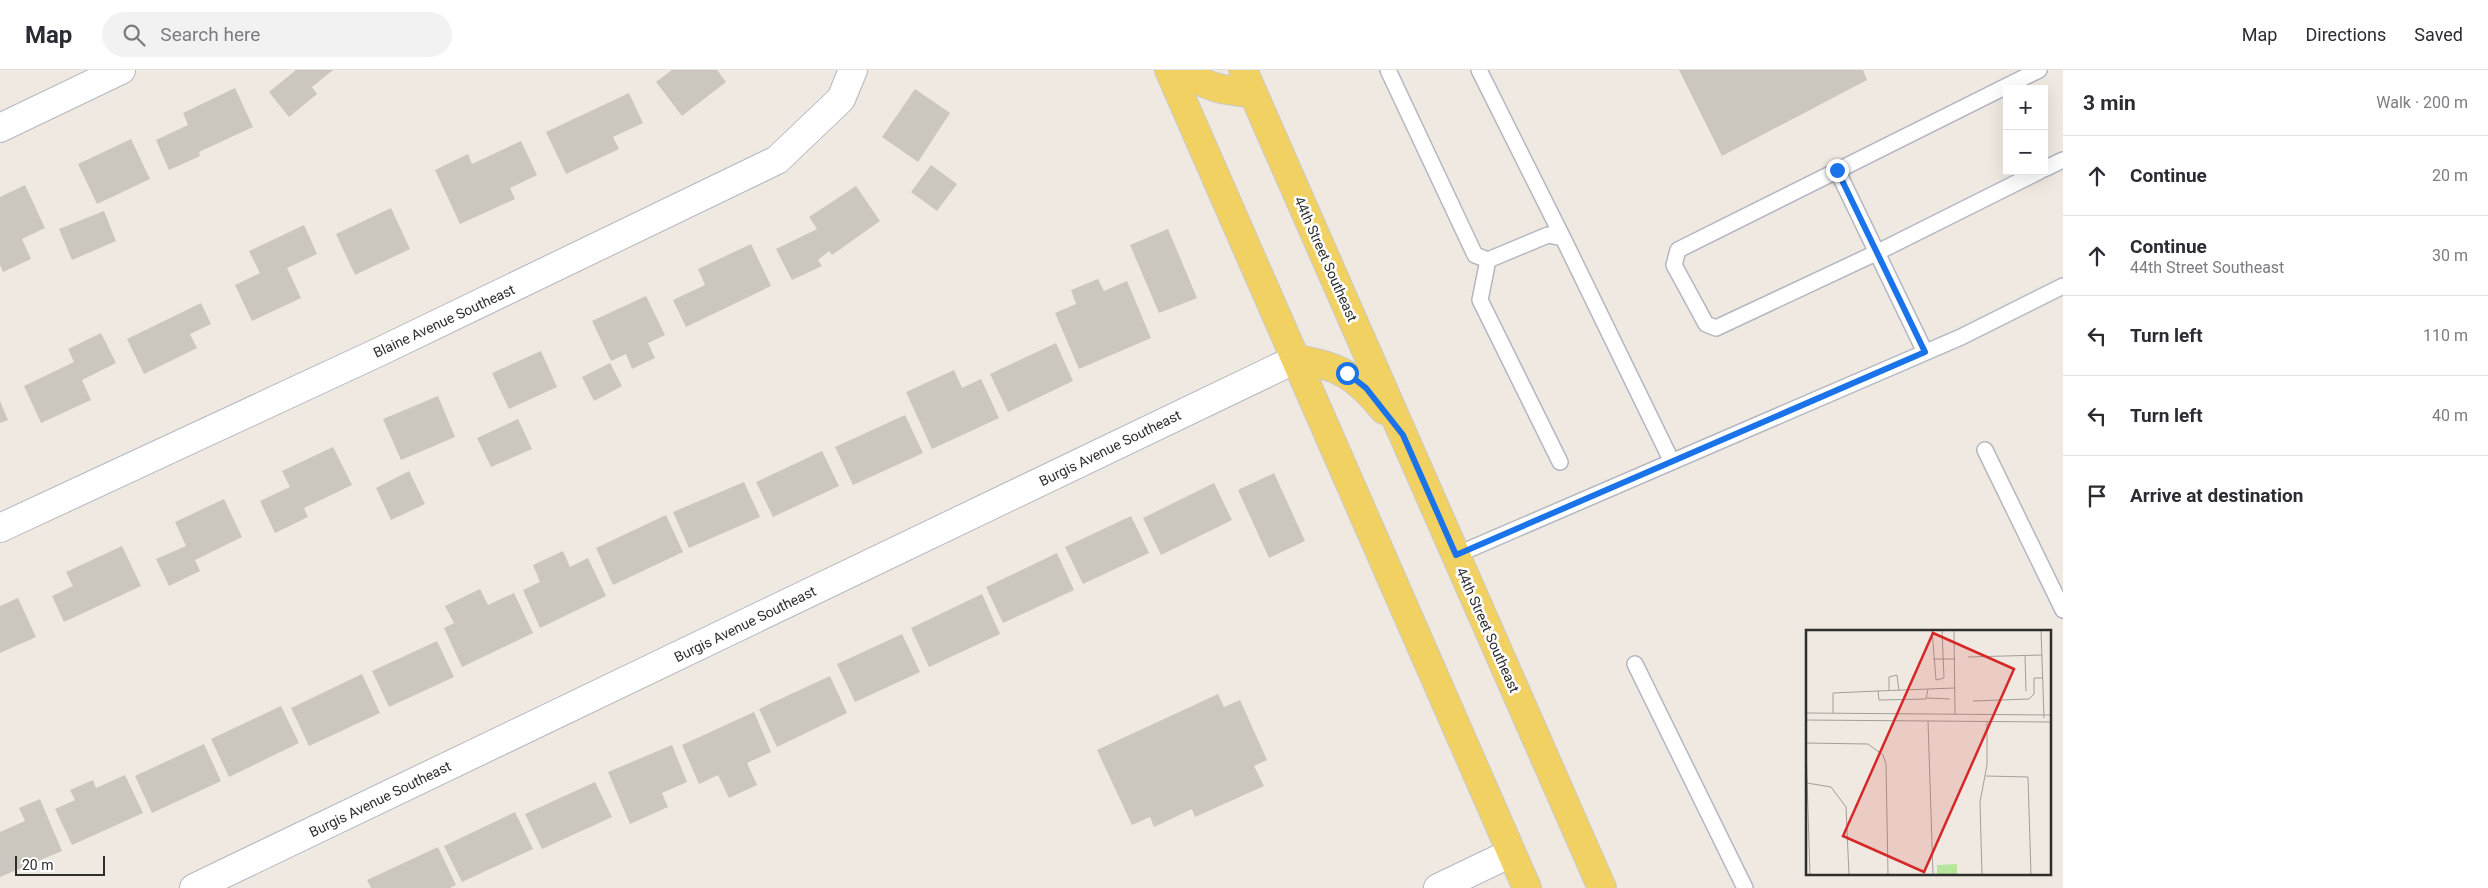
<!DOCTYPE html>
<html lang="en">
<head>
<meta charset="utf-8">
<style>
  :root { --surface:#fff; --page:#f2f2f3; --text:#2b2b33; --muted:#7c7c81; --line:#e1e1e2 }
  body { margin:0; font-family:Roboto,sans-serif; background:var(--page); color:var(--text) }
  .controls { position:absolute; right:15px; top:15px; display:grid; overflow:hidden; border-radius:0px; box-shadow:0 5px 20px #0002 }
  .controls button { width:45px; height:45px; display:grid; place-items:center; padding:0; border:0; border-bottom:1px solid var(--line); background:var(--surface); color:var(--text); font:25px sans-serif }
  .scale { position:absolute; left:15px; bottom:12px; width:90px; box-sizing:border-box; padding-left:5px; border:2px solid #2e2e2e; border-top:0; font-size:14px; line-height:18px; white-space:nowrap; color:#2e2e2e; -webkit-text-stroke:4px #fff; paint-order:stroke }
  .stop { position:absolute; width:15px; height:15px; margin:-11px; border:4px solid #1a73e8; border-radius:50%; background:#fff }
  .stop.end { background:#1a73e8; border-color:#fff; box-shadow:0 1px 5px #0008 }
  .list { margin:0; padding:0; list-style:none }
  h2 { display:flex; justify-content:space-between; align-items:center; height:65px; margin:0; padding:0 20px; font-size:21px }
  h2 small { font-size:16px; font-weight:400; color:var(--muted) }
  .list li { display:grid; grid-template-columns:32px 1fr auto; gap:15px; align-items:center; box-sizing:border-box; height:80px; padding:0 20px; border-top:1px solid var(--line) }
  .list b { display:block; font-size:19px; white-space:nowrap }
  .list p { margin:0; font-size:16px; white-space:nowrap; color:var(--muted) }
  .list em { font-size:16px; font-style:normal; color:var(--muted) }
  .icon { flex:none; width:28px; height:28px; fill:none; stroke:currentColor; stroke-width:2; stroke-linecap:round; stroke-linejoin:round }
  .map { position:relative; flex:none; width:2063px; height:818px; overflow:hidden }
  header { display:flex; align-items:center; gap:30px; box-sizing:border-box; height:70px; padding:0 25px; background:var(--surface); border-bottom:1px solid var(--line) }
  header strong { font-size:24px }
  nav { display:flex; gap:28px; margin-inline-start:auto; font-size:18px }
  .search { width:350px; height:45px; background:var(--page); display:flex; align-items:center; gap:12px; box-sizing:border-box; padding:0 18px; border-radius:28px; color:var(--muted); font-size:19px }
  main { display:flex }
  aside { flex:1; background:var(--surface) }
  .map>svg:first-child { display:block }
  .building { fill:#cbc7bf }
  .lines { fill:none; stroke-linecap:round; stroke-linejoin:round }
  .service-casing { stroke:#b4b7c1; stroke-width:18 }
  .minor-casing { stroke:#b4b7c1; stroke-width:30 }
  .primary-casing { stroke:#c9c9c9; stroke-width:30 }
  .service { stroke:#fff; stroke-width:15 }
  .minor { stroke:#fff; stroke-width:28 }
  .primary { stroke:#f2d163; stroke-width:28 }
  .route { stroke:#1a73e8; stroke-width:6 }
  .labels { text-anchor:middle; stroke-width:5; stroke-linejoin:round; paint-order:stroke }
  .street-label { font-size:14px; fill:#2e2e2e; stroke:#fff }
  .inset-road { fill:none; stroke:#a29e99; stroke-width:1 }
  .view { fill:#d62828; fill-opacity:0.15; stroke:#d62828; stroke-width:2.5 }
  .inset-edge { fill:none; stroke:#2e2e2e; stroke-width:2.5 }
</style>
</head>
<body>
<header>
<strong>Map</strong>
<div class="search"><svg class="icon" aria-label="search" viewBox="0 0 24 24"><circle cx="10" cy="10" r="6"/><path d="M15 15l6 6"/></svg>Search here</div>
<nav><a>Map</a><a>Directions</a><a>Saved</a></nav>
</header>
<main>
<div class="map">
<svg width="2063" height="818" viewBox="0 0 2063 818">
  <rect width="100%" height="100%" fill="#efe9e1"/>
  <path class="building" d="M296,0H333L312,17L317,24L289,47L269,22Z
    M672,0H717L726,12L682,46L656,12Z
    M1679,0H1863L1867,10L1722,86Z
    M235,18L253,57L199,82L200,86L169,100L156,70L188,55L183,43Z
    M915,19L950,43L918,92L882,67Z
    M629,23L643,53L613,67L619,79L566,104L546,62Z
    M131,69L150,109L97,134L78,94Z
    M521,71L537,105L510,118L515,129L460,154L435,100L468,84L472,94Z
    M931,95L957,114L937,141L911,122Z
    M25,115L45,158L22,169L31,189L3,202L0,195V127Z
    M856,116L880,151L832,185L829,181L818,190L822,196L792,210L776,179L817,159L809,147Z
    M391,138L410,179L355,205L336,164Z
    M104,141L116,171L72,190L59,159Z
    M304,155L317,184L287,198L301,228L252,251L235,215L260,203L249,181Z
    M1168,159L1197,228L1159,243L1130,175Z
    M751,174L771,216L686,257L673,230L705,215L698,199Z
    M1098,209L1104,221L1127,211L1151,268L1079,299L1055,243L1076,234L1071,220Z
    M646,226L665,265L648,273L655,288L632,299L626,284L611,291L592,251Z
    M201,233L211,254L190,264L197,278L144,304L127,269Z
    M101,263L116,293L82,310L91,330L41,353L24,316L74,292L68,279Z
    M1056,273L1073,311L1008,342L990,304Z
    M541,281L557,317L509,339L492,303Z
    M610,293L622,316L594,331L582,307Z
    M954,300L962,318L981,309L999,348L932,379L906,322Z
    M438,326L455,367L401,390L383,349Z
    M0,331L8,350L0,353Z
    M905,345L923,383L853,415L835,377Z
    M518,349L532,379L491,397L477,368Z
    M333,377L352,415L304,438L308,447L275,463L260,431L290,417L282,401Z
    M822,381L839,416L773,447L756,412Z
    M409,401L425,434L391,450L376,418Z
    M1274,403L1305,471L1269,488L1238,420Z
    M744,412L760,447L689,478L673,442Z
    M1214,413L1232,450L1161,485L1143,448Z
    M224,429L242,467L195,490L200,501L169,516L156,489L186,476L175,452Z
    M666,445L683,482L613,515L596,478Z
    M1131,446L1149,483L1083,514L1065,477Z
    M122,476L141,516L64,552L52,526L73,516L66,502Z
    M563,481L570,497L588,488L606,526L540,558L523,520L540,512L533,495Z
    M1057,483L1074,520L1003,553L986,517Z
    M480,519L488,535L514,523L533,563L462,597L444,558L454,553L445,536Z
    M982,524L1000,564L929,597L911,558Z
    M18,528L36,567L0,583V536Z
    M902,564L920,602L855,632L837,594Z
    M437,571L454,607L389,637L372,601Z
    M362,604L380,643L309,676L291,638Z
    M830,606L847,643L777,677L759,639Z
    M1218,624L1224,637L1240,630L1267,690L1254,696L1264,716L1195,747L1192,739L1154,757L1150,747L1132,755L1097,680Z
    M281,636L299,673L229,707L211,669Z
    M754,642L771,682L747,693L757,715L729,728L718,705L699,714L682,675Z
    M204,674L221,711L152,743L135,706Z
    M672,675L687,712L662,723L668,737L630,754L608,702Z
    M125,705L143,743L72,775L55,739L75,730L70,720L93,710L96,718Z
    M595,712L612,747L542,779L525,744Z
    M40,729L62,781L0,807V762L25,751L19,738Z
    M515,742L533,779L462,812L444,776Z
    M438,777L456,815L450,818H371L367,810Z"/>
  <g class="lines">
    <g class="service-casing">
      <path id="service" d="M1388,0L1475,185L1488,190L1548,165L1563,168L1672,392
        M1479,0L1563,168
        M2039,0L1678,180L1674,195L1706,254L1716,258L1878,182L2040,101
        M2044,99L2063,90
        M1837,100L1925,282
        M1488,190L1480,230L1560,392
        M1985,380L2063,540
        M1456,485L1961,267L2063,216
        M1635,594L1745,818"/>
    </g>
    <g class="minor-casing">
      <path id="minor" d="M0,58L121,0
        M0,458L381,281L777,90L841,29L853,0
        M194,818L1296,289
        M1438,818L1511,783"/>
    </g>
    <g class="primary-casing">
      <path id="primary" d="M1169,0L1527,818
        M1184,0C1205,18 1226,21 1253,23
        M1243,0L1602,818
        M1296,289C1339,295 1357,307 1384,340"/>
    </g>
    <use href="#service" class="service"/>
    <use href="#minor" class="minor"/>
    <use href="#primary" class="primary"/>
  </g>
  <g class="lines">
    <path class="route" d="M1347,303L1366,318L1403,365L1456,485L1925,282L1837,100"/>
  </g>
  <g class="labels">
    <g class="street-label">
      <text transform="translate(1326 189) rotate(66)" y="5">44th Street Southeast</text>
      <text transform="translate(444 251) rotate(-25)" y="5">Blaine Avenue Southeast</text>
      <text transform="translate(1110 378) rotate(-26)" y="5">Burgis Avenue Southeast</text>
      <text transform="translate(745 554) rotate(-26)" y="5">Burgis Avenue Southeast</text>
      <text transform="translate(1488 560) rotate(66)" y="5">44th Street Southeast</text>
      <text transform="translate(380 729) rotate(-26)" y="5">Burgis Avenue Southeast</text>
    </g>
  </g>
  <g transform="translate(1806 560)">
    <rect width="245" height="245" fill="#efe9e1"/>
    <path d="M151,234V245H131V235Z" fill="#b6e59e"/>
    <path class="inset-road" d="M126,0L130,50L138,48L136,0M148,0L149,84M235,0L238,88M219,25L220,61M162,27L236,25M127,29H149M72,61L122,59M83,61V47L91,45L93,61M121,68L144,69M167,71L223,69L228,64V48H237M0,83L245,85M27,83V63L72,61L73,70L120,69L122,59L149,58M0,90L245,92M122,91L127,245M0,113L62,114L77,125L80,134L82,245M0,117L4,245M180,146L222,147L225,245M1,153L25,157L40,177L43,245M176,245L174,172L181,135V92"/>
    <path class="view" d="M127,3L208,39L118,242L37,206Z"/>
    <rect width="245" height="245" class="inset-edge"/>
  </g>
</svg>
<div class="controls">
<button>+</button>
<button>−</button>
</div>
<div class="scale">20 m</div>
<div class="stop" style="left:1347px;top:303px"></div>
<div class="stop end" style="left:1837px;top:100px"></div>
</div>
<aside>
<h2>3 min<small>Walk · 200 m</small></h2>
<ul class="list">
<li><svg class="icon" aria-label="ahead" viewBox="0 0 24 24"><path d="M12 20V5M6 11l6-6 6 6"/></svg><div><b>Continue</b></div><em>20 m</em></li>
<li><svg class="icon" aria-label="ahead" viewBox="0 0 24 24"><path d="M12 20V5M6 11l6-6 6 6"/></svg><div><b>Continue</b><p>44th Street Southeast</p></div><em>30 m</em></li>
<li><svg class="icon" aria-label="left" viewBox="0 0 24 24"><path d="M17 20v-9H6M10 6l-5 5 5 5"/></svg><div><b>Turn left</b></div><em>110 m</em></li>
<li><svg class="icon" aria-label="left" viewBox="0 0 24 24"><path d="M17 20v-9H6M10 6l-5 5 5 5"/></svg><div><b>Turn left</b></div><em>40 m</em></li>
<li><svg class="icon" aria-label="arrive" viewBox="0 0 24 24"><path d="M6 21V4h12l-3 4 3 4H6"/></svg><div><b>Arrive at destination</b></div></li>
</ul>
</aside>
</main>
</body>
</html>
